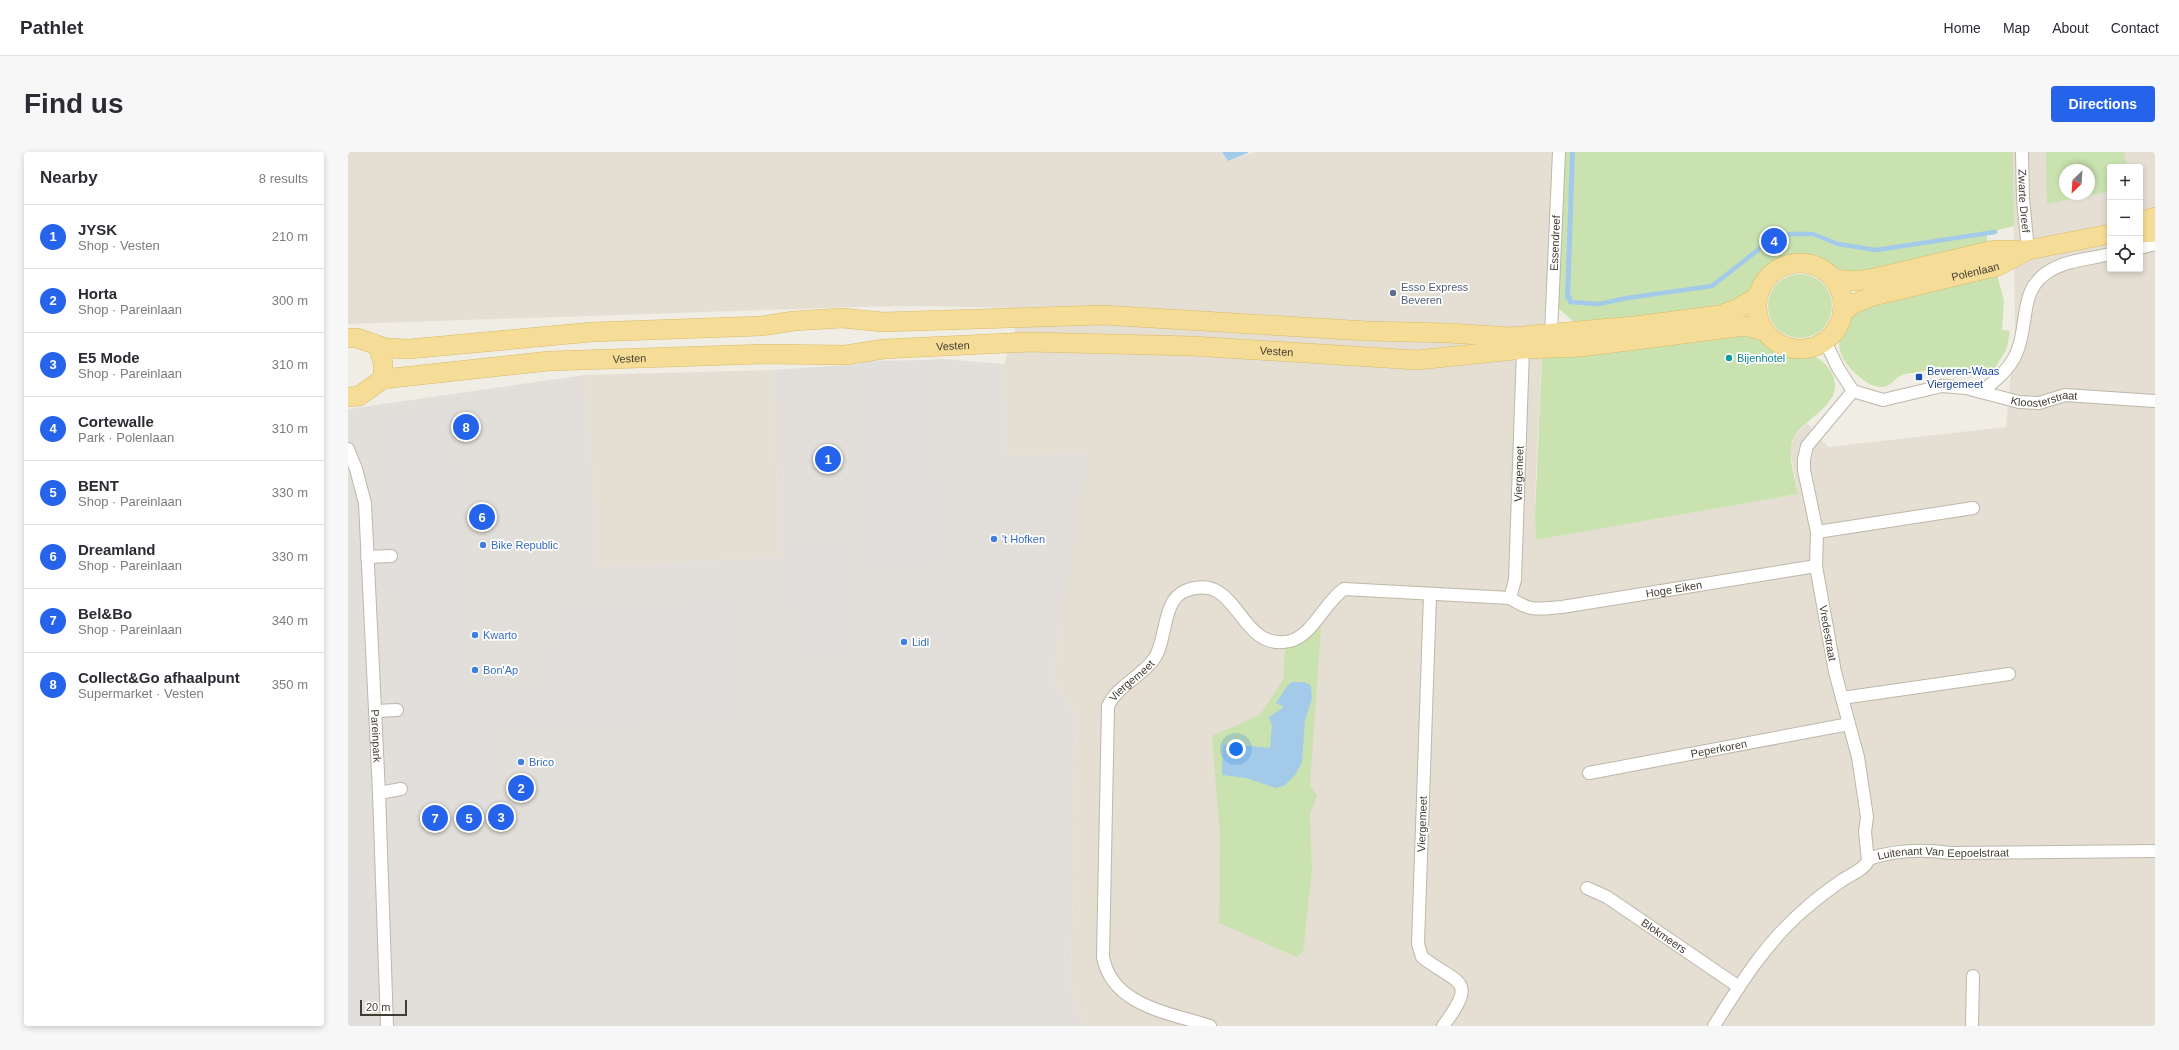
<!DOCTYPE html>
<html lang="en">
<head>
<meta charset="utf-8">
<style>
  :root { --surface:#fff; --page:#f7f7f7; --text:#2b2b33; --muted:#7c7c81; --line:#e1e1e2; --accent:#2563eb }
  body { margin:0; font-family:Arial,sans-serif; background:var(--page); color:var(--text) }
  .controls { position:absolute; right:12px; top:12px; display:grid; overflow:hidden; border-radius:4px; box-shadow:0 2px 6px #0003 }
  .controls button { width:36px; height:36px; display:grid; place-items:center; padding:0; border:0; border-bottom:1px solid var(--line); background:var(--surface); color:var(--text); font:20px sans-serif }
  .compass { position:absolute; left:1711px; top:12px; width:36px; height:36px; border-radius:50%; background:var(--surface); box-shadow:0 2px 6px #0003; rotate:205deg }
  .scale { position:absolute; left:12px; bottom:10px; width:47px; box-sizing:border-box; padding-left:4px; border:2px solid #423d34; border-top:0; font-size:11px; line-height:14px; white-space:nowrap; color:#423d34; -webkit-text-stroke:3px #fff; paint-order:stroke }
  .you { position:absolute; left:888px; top:597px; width:14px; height:14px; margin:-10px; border:3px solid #fff; border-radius:50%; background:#1a73e8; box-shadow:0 0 0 6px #1a73e833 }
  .badge { display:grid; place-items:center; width:26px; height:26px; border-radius:50%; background:var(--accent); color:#fff; font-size:13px; font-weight:700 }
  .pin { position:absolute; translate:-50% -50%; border:2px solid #fff; box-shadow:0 1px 4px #0006 }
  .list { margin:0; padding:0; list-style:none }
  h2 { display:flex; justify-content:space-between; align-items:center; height:52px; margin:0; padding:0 16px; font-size:17px }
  h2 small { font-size:13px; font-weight:400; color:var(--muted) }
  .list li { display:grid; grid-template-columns:26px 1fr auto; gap:12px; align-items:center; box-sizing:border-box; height:64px; padding:0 16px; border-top:1px solid var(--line) }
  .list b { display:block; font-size:15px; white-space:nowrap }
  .list p { margin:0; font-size:13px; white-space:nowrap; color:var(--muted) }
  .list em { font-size:13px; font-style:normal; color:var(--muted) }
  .icon { flex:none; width:22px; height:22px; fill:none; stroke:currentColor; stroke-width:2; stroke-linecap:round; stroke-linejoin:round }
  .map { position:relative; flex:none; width:1807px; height:874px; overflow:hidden; border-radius:4px }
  header { display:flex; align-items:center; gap:24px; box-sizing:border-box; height:56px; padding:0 20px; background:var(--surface); border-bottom:1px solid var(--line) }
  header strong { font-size:19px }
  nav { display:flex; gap:22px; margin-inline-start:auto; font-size:14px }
  .intro { display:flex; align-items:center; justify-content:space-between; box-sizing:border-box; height:96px; padding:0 24px }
  h1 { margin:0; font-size:28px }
  .button { padding:10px 18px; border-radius:4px; background:var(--accent); color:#fff; font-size:14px; font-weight:700 }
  main { display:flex; gap:24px; padding:0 24px }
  aside { flex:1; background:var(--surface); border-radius:4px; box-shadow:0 2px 6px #0003 }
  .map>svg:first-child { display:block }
  .residential { fill:#e4dfd2; fill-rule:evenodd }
  .industrial { fill:#e2ded9 }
  .green { fill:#cae2af; fill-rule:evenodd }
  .parking { fill:#e1dfdc }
  .water { fill:#a3cbe9 }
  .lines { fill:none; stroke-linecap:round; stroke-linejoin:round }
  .stream { stroke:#a3cbe9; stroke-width:4.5 }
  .street-casing { stroke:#beb7aa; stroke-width:14 }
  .primary-casing { stroke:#d9ba69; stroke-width:20 }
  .street { stroke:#fff; stroke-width:12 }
  .primary { stroke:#f6dd97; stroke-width:19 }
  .service-dot { fill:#5c6f8a; stroke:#fff; stroke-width:1.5 }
  .culture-dot { fill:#0f9aa8; stroke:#fff; stroke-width:1.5 }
  .transit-dot { fill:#1a4fb4; stroke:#fff; stroke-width:1.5 }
  .shop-dot { fill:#3f7fe0; stroke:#fff; stroke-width:1.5 }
  .labels { text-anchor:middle; stroke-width:3.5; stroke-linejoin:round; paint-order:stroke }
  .street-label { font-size:11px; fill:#423d34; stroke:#fff }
  .service-label { font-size:11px; fill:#4e5e75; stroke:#fff; text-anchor:start }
  .culture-label { font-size:11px; fill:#0d838f; stroke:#fff; text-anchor:start }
  .transit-label { font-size:11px; fill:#164399; stroke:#fff; text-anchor:start }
  .shop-label { font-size:11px; fill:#366cbe; stroke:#fff; text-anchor:start }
</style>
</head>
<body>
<header>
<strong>Pathlet</strong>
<nav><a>Home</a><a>Map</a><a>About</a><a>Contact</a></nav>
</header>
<div class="intro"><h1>Find us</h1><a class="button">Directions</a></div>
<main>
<aside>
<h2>Nearby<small>8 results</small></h2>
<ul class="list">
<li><span class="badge">1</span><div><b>JYSK</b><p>Shop · Vesten</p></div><em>210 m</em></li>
<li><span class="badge">2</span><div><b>Horta</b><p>Shop · Pareinlaan</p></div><em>300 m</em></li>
<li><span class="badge">3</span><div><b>E5 Mode</b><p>Shop · Pareinlaan</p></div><em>310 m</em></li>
<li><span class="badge">4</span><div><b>Cortewalle</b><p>Park · Polenlaan</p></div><em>310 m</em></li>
<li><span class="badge">5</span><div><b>BENT</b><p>Shop · Pareinlaan</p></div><em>330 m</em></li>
<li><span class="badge">6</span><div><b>Dreamland</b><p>Shop · Pareinlaan</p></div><em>330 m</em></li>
<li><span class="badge">7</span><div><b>Bel&amp;Bo</b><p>Shop · Pareinlaan</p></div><em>340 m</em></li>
<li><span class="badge">8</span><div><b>Collect&amp;Go afhaalpunt</b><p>Supermarket · Vesten</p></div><em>350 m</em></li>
</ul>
</aside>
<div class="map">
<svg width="1807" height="874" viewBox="0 0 1807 874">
  <rect width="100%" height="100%" fill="#f0ede4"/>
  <path class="residential" d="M0,0H874L880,9L907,0H1208L1193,217L1187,346L1188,388L1450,342L1442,298L1447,283L1459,271L1480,295L1658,275L1667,179L1665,0H1807V874H737L723,834L728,560L705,527L741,301L659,304L656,212L674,156L574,154L507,155L0,172ZM1762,15H1792V117H1762ZM1717,18H1741V42H1717Z
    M424,218L432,405L252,414L237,223Z"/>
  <path class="industrial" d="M593,207L656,212L659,304L742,301L705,527L728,560L723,834L737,874H0V257L237,223L252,414L432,405L424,218Z"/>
  <path class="green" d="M1215,0H1665L1666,74L1638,81L1640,91L1506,121C1488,119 1484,111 1469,105C1451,98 1428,104 1415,118C1404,130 1400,145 1385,153L1232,175L1210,156Z
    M1698,0H1778L1776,1L1779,15H1762V39L1699,52ZM1717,18H1741V42H1717Z
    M1648,119L1656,149L1654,178L1662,179L1659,196L1642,225C1613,217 1600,214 1570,220C1565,221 1557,221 1552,224C1546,227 1542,235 1534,235C1523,235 1515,228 1507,221C1482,197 1490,181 1507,155Z
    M1420 154a32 32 0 1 1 64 0a32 32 0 1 1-64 0Z
    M1394,180C1399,182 1406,184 1411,187C1419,193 1425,201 1436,203C1448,205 1461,200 1471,207C1478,212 1483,219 1486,226C1494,252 1459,265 1447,283C1437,299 1447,325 1450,342L1188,388L1187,363L1194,205Z
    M973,474L962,633L969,644L962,662L964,718L955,800L949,805L871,771L872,682L864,584L912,563L935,528L937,497Z"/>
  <path class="parking" d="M584,208L588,412L515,414L511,209Z
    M103,259L120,539L202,535L207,460L393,450L394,566L147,579L148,655L54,659L37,263Z
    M500,392L504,500L448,503L441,395Z
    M0,717H20L25,874H0Z"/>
  <path class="water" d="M874,0H900V1L880,9Z
    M1222,0H1227L1222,150L1217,146Z
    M944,530H955L961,532L963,535L964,547L957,568L954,610L947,623L936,634L928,636L898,626L874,623L875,593L881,592L922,596L924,574L921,565L936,555L928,551L940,533Z"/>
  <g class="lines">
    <path class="stream" d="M1222,146V150L1251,152L1279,146L1364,134L1419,91L1442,82H1465L1490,92L1528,98L1647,80"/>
    <g class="street-casing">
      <g id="street">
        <path id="s1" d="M1674,0L1675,47L1680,98"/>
        <path d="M1792,96L1807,92"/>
        <path id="s2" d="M1203,181L1211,0"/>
        <path id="s3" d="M1477,189L1490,216L1505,239L1535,248L1594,234L1618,236L1671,250L1691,251L1717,243L1807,249"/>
        <path d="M1633,240C1646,230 1661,218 1668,202C1682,173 1669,137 1703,118C1720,108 1743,107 1762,102"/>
        <path id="s4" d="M0,297L8,317L17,351L31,641L39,874"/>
        <path d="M1469,380L1625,356"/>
        <path d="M19,405L43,404"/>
        <path d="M1082,443L1070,792L1074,805C1110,833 1131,826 1095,874"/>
        <path id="s5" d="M1162,446L1167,428L1175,197"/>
        <path d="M1494,546L1661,522"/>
        <path d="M27,559L49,558"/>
        <path id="s6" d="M1241,621L1501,572"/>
        <path d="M31,641L53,637"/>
        <path id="s7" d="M1520,707C1547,698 1574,697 1602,701L1807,699"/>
        <path id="s8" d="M1239,736L1259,745L1391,835"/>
        <path id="s9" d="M862,874C822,861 764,854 755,805L760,554C770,533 793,525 806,507C819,489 814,448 837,439C892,417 889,501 942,489C965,483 976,451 996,437L1162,446C1183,460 1190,457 1214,455L1468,414"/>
        <path d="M1366,874C1392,832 1419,789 1457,757C1469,746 1483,736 1496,727C1504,722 1515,718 1520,709L1517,680L1519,665L1510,605L1487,520L1468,414L1469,380L1456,318V307L1459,294L1505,239"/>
        <path d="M1624,874L1625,824"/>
      </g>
    </g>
    <g class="primary-casing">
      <g id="primary">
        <path d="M1792,70L1807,65"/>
        <path d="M1792,81L1807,80"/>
        <circle cx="1452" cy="154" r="43"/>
        <path d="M1486,127L1506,129L1522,127L1646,98H1679"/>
        <path id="s10" d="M1494,161L1505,152L1525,144L1650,114L1680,98L1762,82"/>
        <path d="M0,186H9L38,196L61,197L244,180L413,174L446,169L494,166L535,170L755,163L1019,179L1101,181L1163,185L1287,174L1372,163L1389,157L1410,144"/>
        <path d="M30,194L35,211V227"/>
        <path id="s11" d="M0,245L11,244L35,227L201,209L418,202L498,203L536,197L681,190L844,194L1069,208L1175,197L1232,195L1397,174L1417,179"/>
      </g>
    </g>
    <use href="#street" class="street"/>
    <use href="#primary" class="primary"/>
  </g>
  <circle class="service-dot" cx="1045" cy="141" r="4"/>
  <circle class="culture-dot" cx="1381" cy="206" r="4"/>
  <rect class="transit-dot" x="1567" y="221" width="8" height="8" rx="2"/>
  <g class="shop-dot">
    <circle cx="646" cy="387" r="4"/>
    <circle cx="135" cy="393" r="4"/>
    <circle cx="127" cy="483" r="4"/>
    <circle cx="556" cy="490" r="4"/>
    <circle cx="127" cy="518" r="4"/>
    <circle cx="173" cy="610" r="4"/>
  </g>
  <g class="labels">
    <g class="street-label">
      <text dy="4" stroke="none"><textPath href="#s1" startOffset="49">Zwarte Dreef</textPath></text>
      <text dy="4" stroke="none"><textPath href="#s2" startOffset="90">Essendreef</textPath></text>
      <text dy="4" stroke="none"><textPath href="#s10" startOffset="141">Polenlaan</textPath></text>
      <text dy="4" stroke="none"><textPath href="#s11" startOffset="612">Vesten</textPath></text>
      <text dy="4" stroke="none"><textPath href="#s11" startOffset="936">Vesten</textPath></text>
      <text dy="4" stroke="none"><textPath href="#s11" startOffset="288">Vesten</textPath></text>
      <text dy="4" stroke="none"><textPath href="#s3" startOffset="254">Kloosterstraat</textPath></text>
      <text dy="4" stroke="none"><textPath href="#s5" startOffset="125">Viergemeet</textPath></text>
      <text dy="4" stroke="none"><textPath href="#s9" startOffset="1066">Hoge Eiken</textPath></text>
      <text transform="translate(1480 481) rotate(80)" y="4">Vredestraat</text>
      <text dy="4" stroke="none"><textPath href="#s9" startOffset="421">Viergemeet</textPath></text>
      <text dy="4" stroke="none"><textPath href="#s4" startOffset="290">Pareinpark</textPath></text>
      <text dy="4" stroke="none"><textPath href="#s6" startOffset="132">Peperkoren</textPath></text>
      <text transform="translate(1074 672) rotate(-88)" y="4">Viergemeet</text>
      <text dy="4" stroke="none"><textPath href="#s7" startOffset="76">Luitenant Van Eepoelstraat</textPath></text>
      <text dy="4" stroke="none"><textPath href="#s8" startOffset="91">Blokmeers</textPath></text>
    </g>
    <g class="service-label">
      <text x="1053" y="139">Esso Express<tspan x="1053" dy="13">Beveren</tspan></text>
    </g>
    <g class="culture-label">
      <text x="1389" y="210">Bijenhotel</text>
    </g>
    <g class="transit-label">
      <text x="1579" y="223">Beveren-Waas<tspan x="1579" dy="13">Viergemeet</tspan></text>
    </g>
    <g class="shop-label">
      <text x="654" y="391">'t Hofken</text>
      <text x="143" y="397">Bike Republic</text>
      <text x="135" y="487">Kwarto</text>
      <text x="564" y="494">Lidl</text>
      <text x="135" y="522">Bon'Ap</text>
      <text x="181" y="614">Brico</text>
    </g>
  </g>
</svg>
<div class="controls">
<button>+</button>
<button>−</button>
<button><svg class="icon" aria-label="locate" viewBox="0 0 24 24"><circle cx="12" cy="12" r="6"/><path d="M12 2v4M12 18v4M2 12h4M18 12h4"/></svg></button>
</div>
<svg class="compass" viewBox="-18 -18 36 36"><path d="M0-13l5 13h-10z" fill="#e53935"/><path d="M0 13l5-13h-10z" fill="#7c7c81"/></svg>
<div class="scale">20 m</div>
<div class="you"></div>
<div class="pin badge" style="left:480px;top:307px">1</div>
<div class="pin badge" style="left:173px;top:636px">2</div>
<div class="pin badge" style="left:153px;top:665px">3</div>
<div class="pin badge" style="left:1426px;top:89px">4</div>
<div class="pin badge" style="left:121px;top:666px">5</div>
<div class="pin badge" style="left:134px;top:365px">6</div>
<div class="pin badge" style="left:87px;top:666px">7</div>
<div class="pin badge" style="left:118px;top:275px">8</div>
</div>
</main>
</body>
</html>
